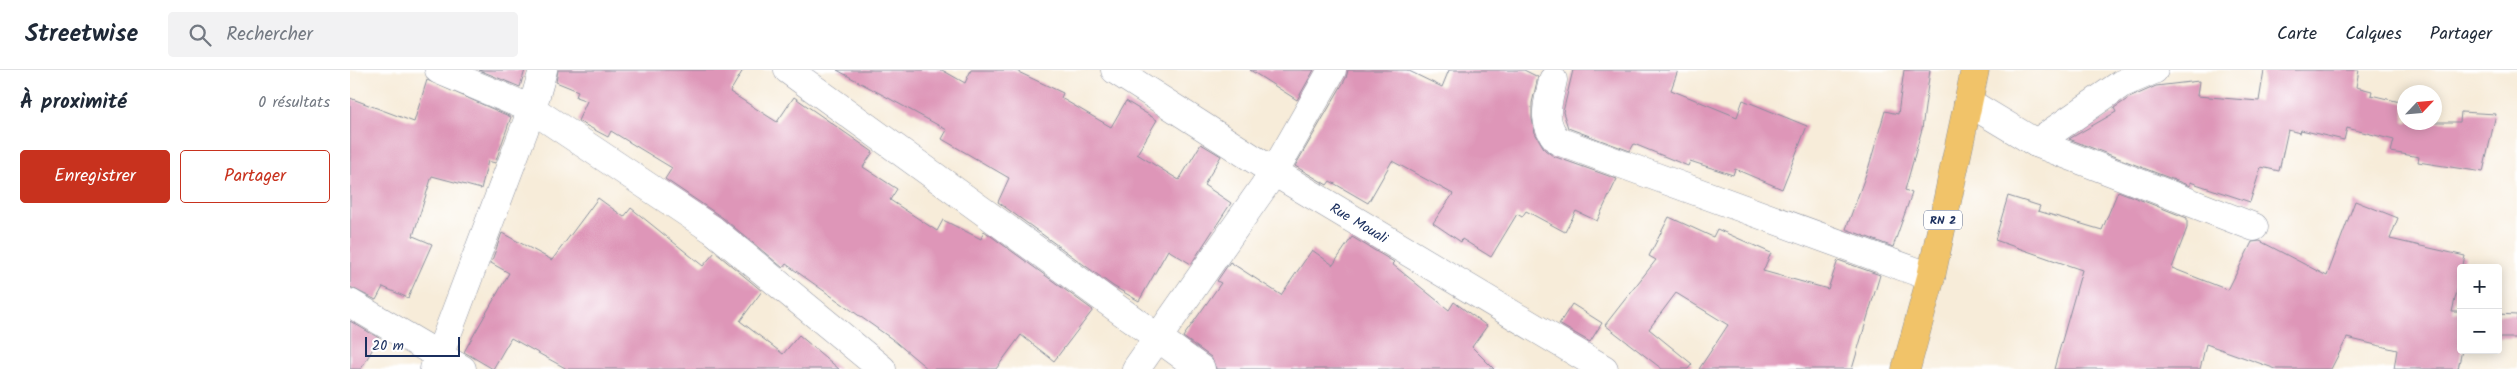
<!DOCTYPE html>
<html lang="fr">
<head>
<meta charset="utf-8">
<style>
  :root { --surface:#fff; --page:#f2f2f3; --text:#1f2937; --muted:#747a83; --line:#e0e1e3; --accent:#c8321e }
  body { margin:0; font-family:Kalam,sans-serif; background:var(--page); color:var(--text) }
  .controls { position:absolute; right:15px; bottom:15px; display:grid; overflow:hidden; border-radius:5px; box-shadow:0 2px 12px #0003 }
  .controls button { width:45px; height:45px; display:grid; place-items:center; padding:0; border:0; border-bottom:1px solid var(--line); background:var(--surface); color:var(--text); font:25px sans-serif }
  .compass { position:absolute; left:2047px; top:15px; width:45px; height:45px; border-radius:50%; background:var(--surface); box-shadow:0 2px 12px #0003; rotate:64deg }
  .scale { position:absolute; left:15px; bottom:12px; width:95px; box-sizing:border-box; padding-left:5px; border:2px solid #1b2f5e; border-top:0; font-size:14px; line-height:18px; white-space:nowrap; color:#1b2f5e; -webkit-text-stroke:4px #fff; paint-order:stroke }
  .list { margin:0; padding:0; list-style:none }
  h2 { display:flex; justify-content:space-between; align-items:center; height:65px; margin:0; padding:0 20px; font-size:21px }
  h2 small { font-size:16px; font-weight:400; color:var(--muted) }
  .actions { display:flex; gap:10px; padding:15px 20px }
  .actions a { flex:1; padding:11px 0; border:1px solid var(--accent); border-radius:5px; text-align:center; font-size:18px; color:var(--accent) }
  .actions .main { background:var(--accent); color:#fff }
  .icon { flex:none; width:28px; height:28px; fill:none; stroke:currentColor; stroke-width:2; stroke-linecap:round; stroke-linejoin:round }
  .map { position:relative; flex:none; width:2167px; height:299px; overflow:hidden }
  header { display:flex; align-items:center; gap:30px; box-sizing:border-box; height:70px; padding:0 25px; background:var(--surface); border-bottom:1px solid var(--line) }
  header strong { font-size:24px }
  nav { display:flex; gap:28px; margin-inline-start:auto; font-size:18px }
  .search { width:350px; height:45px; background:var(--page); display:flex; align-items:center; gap:12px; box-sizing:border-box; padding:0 18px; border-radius:5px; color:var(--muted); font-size:19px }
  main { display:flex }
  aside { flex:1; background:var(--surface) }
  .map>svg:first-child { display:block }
  .building { fill:#de96b8 }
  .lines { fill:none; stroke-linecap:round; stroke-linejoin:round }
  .minor-casing { stroke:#898e9c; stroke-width:29 }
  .highway-casing { stroke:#898e9c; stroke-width:29 }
  .minor { stroke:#fff; stroke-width:28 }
  .highway { stroke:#f1c369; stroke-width:28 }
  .labels { text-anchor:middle; stroke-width:5; stroke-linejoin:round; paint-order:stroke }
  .shield { fill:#fff; stroke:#5f6d8e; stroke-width:1 }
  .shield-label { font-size:12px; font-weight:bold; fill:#1b2f5e }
  .street-label { font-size:14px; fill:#1b2f5e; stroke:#fff }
</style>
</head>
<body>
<header>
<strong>Streetwise</strong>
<div class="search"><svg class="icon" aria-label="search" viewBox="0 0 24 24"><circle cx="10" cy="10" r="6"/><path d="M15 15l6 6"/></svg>Rechercher</div>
<nav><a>Carte</a><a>Calques</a><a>Partager</a></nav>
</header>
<main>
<aside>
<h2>À proximité<small>0 résultats</small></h2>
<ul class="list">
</ul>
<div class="actions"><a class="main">Enregistrer</a><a>Partager</a></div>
</aside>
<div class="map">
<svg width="2167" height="299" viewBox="0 0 2167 299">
  <rect width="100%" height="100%" fill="#fff"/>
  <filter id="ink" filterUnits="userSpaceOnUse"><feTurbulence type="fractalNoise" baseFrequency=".02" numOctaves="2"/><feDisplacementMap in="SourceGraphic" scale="10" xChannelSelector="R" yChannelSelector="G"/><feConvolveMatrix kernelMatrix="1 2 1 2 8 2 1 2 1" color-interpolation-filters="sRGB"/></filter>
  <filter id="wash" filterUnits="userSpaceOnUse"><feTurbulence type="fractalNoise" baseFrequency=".0096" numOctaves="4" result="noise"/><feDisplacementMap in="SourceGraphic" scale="20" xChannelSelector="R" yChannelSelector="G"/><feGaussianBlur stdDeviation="1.12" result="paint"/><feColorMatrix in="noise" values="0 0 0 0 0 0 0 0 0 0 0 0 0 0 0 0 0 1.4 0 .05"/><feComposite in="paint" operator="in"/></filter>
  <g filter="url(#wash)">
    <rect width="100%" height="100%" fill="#f7ecd9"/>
    <g id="blocks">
      <path class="building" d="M129,0H175L170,17Z
        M208,0H393L380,22L427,52L444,27L523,82L513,97L547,119L540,130L587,161L593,150L631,169L634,161L743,240L704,291L671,265L646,299H578L542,269L436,194L433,198L373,148L315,109L322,98L261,61L258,67L228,51L237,31L226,27L228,21L206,12Z
        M487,0H592L615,13L621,0H664L713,23L711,28L761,57L776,31L807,50L787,84L829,110L851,74L871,86L854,115L881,133L841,194L818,180L789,231L763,216L648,132L659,108L592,69L597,60Z
        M900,0H964L947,30Z
        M998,0H1057L1092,17L1099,0H1174L1188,7L1182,33V49L1185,63L1195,80L1203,86L1267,109L1247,151L1226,141L1215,162L1176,141L1172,147L1167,144L1141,187L1112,169L1111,172L1083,153L1103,124L1042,91L1018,133L980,111L977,115L945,96L996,8Z
        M1223,0H1328L1321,20L1387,47L1393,30L1457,56L1432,119L1385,99L1383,105L1340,91L1338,96L1284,74L1280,81L1218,58L1213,42Z
        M1554,0H1580L1572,59L1555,120L1562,123L1543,177L1496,159L1519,96L1535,41L1548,44Z
        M1914,0H2009L2006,17L2022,21L2021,25L2054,33V52H2110L2111,42L2146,44L2133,102L2068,92L2069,87L2041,82L2044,70L1997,58L1994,70L1951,60L1950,63L1938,60L1929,101L1911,97L1900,132L1840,112V116L1719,69L1766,42L1764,38L1779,28L1806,16L1849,11L1847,26L1909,31Z
        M77,10L161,47L145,93L138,91L131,119L82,106L63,166L82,174L58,228L33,217L26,230L0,217V28L64,52Z
        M1768,121L1837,148V158L1822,198L1878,220L1902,172L1910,171L1977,206L2005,131L2048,148L2040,169L2115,186L2102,242H2111L2112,280L2108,299H2044L2047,280L1997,268L1981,299H1926L1856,274L1850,299H1704L1732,200L1645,170L1658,126L1690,136L1688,141L1752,160Z
        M248,128L274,147L281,138L353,196L365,182L412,221L390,251L433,284L449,265L489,299H217L161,268L143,299L114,282L159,203L141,193L152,163L202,190Z
        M1319,147L1363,167L1367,159L1421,183L1413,201L1478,219L1488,190L1530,205L1502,299H1349L1378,255L1326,223L1299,259L1342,294L1338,299H1312L1255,255L1306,190L1299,186Z
        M1002,167L1044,192L1042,194L1099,240L1104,232L1137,256L1122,277L1144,299H866L861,287L833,267L871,213L867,211L880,192L931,225L962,180L983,195Z
        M1222,234L1252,253L1240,272L1209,254Z
        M2148,244L2167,245V268H2148Z
        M0,251L29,268L11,299H0Z"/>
    </g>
  </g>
  <g filter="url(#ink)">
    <use href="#blocks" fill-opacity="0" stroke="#898e9c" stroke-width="1"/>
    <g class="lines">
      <g class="minor-casing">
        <g id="minor">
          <path d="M89,0L182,39L363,160L532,299"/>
          <path d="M438,0L851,299"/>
          <path id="s1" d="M765,0L924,102L1254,299"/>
          <path d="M1203,10C1198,34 1190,50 1208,71L1581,207"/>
          <path d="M1618,32L1686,73L1904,157"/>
          <path d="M1686,73L1771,14L1804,0"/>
          <path d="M0,233L112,299"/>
          <path d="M84,299L182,39L193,0"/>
          <path d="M786,299L924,102L982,0"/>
        </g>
      </g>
      <g class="highway-casing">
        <path id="highway" d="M1556,299L1581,207L1625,0"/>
      </g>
      <use href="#minor" class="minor"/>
      <use href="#highway" class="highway"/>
    </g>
  </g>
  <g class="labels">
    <rect class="shield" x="1574" y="140.5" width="38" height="19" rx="4"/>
    <g class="shield-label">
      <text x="1593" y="154">RN 2</text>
    </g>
    <g class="street-label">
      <text dy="5" stroke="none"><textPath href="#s1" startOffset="288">Rue Mouali</textPath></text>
    </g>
  </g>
</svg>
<div class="controls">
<button>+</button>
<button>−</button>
</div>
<svg class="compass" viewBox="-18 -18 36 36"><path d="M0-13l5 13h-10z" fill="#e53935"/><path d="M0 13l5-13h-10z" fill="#747a83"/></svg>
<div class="scale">20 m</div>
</div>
</main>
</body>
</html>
